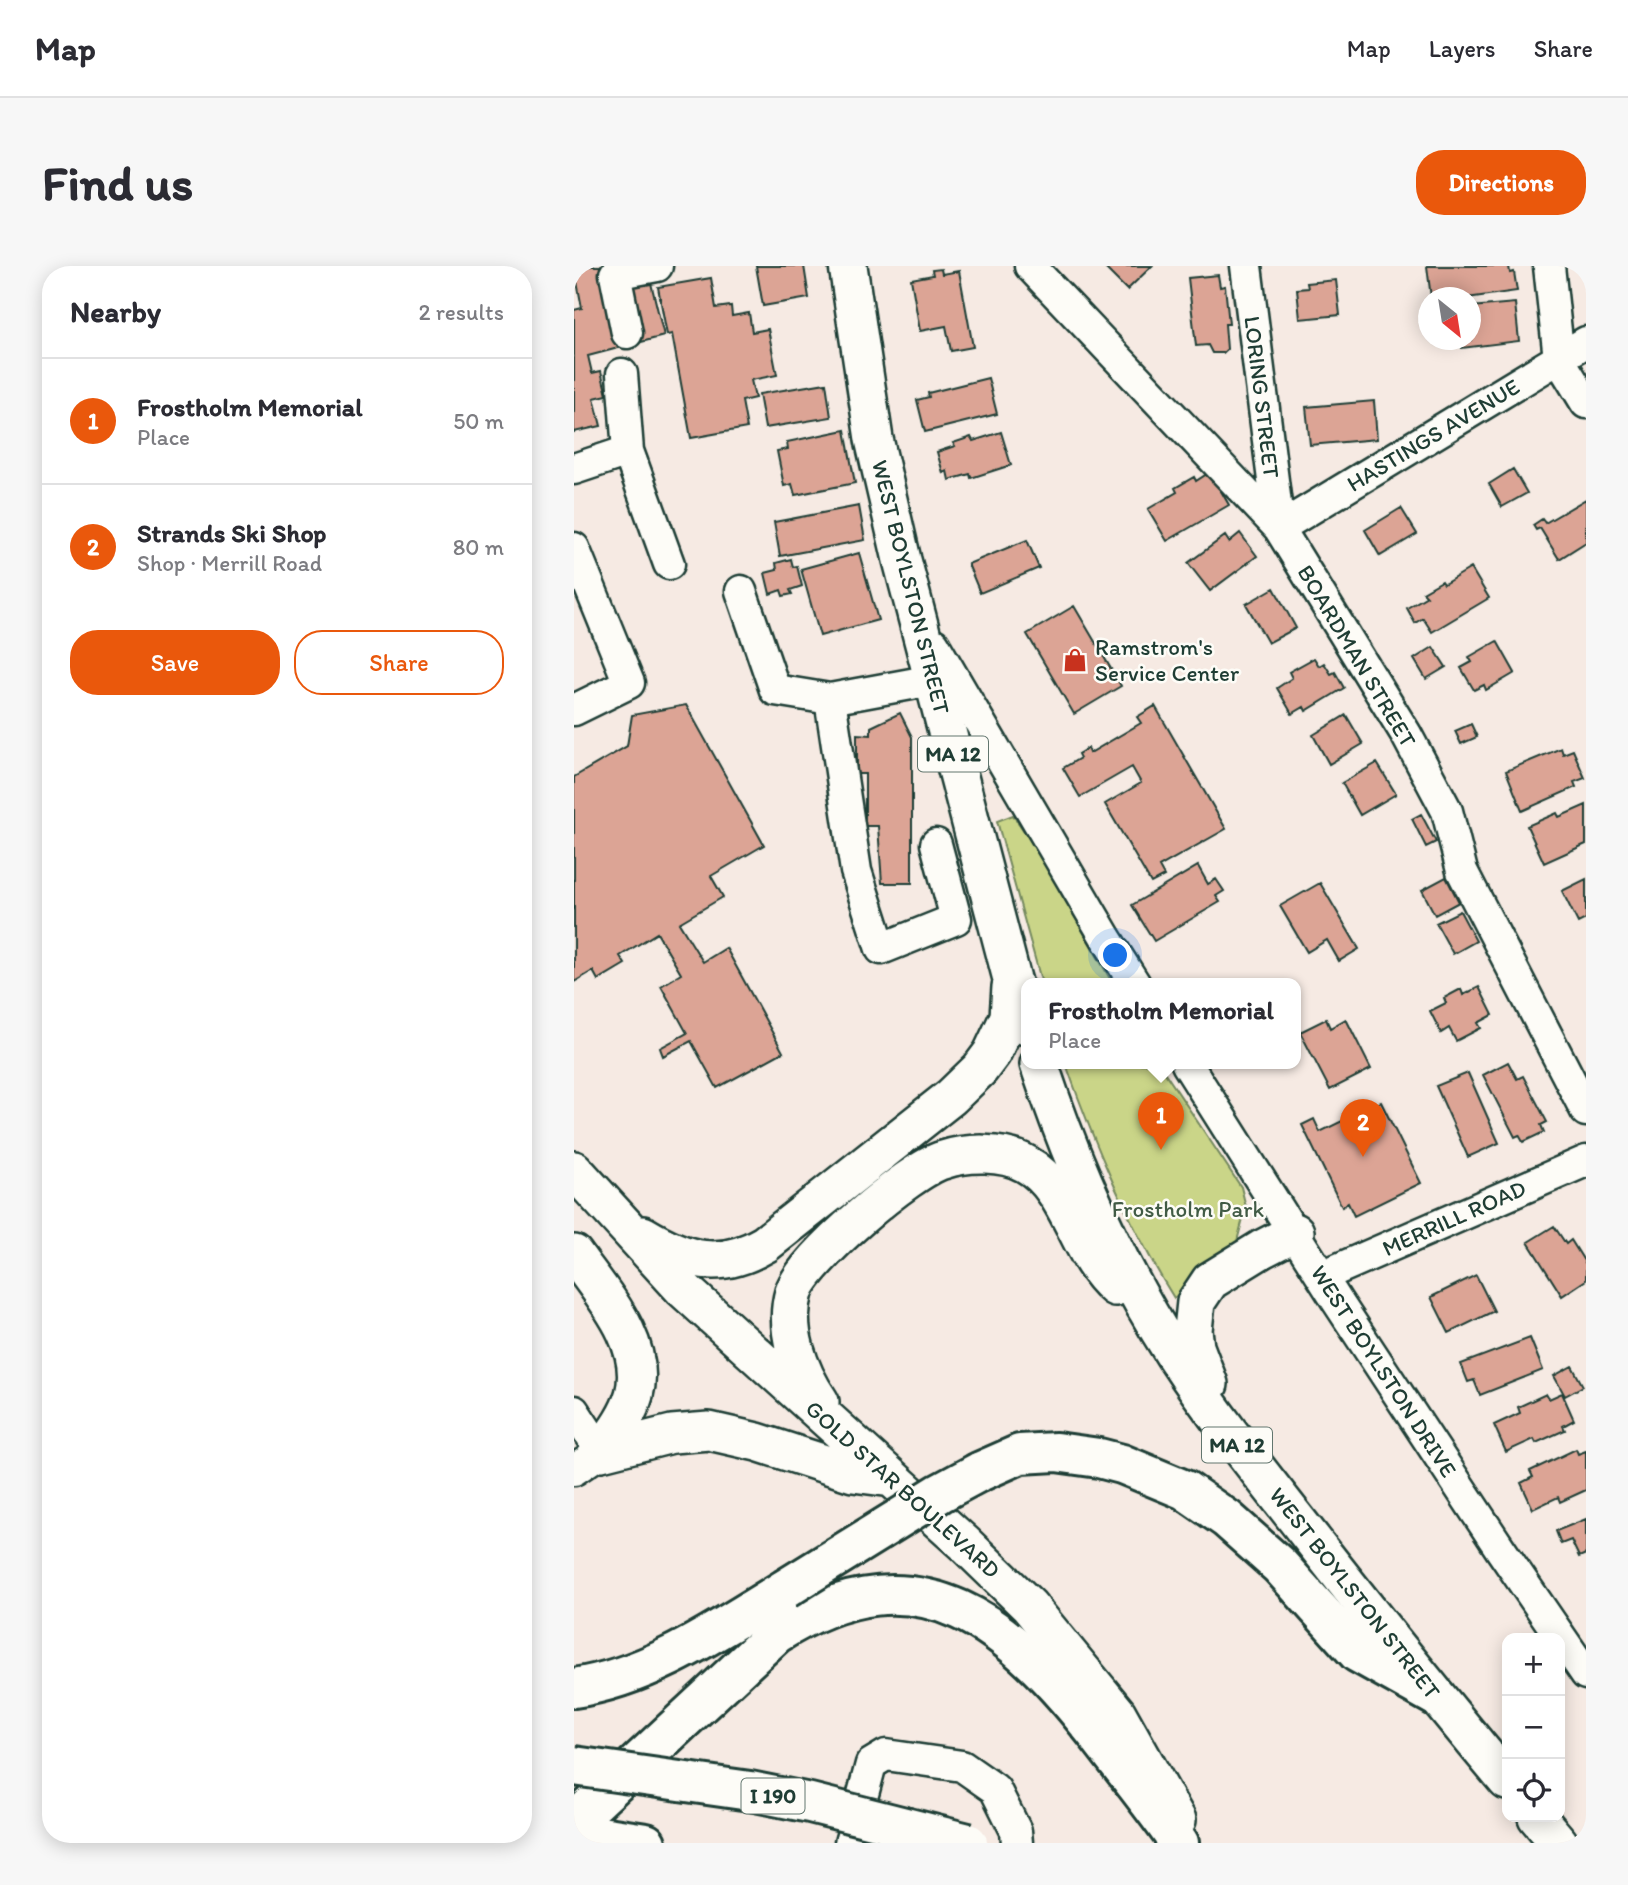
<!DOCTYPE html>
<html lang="en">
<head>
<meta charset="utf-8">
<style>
  :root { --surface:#fff; --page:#f7f7f7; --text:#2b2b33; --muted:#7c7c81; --line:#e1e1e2; --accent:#ea580c }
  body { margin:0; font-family:Itim,sans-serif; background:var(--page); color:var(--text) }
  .controls { position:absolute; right:21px; bottom:21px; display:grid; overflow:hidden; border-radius:14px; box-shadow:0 4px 18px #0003 }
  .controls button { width:63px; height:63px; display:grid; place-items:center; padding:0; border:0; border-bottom:2px solid var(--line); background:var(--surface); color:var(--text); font:35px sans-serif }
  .compass { position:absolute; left:844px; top:21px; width:63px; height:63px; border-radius:50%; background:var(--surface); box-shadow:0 4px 18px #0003; rotate:150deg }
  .you { position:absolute; left:542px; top:690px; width:24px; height:24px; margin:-18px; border:5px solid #fff; border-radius:50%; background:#1a73e8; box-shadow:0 0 0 10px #1a73e833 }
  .badge { display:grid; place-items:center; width:46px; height:46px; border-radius:50%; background:var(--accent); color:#fff; font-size:23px; font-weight:700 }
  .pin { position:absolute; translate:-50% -58px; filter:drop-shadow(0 2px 4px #0008) }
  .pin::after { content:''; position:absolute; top:37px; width:24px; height:21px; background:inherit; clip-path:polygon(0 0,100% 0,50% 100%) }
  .popup { position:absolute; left:447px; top:712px; width:280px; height:91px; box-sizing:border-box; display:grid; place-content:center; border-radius:14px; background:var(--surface); filter:drop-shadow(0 2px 5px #0005); font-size:23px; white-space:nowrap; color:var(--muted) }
  .popup b { font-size:26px; color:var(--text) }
  .popup::after { content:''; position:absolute; left:50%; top:100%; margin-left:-14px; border:14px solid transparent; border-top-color:var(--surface) }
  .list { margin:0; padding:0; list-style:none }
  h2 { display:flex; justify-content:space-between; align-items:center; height:91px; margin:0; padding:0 28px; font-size:30px }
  h2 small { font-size:23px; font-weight:400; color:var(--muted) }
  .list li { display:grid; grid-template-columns:46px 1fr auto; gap:21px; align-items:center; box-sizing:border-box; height:126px; padding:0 28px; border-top:2px solid var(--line) }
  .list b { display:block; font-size:26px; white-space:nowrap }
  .list p { margin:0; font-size:23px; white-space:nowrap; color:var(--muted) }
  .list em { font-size:23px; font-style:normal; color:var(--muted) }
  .actions { display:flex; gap:14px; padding:21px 28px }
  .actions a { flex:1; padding:16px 0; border:2px solid var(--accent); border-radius:28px; text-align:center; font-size:24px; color:var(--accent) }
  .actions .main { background:var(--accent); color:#fff }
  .icon { flex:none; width:38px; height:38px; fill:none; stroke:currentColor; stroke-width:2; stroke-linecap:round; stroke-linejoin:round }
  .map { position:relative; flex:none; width:1012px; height:1577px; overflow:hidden; border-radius:28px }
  header { display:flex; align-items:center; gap:42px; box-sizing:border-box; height:98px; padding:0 35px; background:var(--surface); border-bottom:2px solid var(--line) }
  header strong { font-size:33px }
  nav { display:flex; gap:38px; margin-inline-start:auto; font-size:24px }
  .intro { display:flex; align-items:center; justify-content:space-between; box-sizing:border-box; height:168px; padding:0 42px }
  h1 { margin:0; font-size:49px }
  .button { padding:18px 32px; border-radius:28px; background:var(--accent); color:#fff; font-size:24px; font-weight:700 }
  main { display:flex; gap:42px; padding:0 42px }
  aside { flex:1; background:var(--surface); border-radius:28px; box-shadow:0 4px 18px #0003 }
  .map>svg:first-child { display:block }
  .green { fill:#cad588; stroke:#74895e; stroke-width:2 }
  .building { fill:#dca495; stroke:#1f3d34; stroke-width:2 }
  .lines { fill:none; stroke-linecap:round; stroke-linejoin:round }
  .minor-casing { stroke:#1f3d34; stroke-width:35 }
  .major-casing { stroke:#1f3d34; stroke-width:42 }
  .highway-casing { stroke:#1f3d34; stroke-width:44 }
  .minor { stroke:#fdfcf7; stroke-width:30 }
  .major { stroke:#fdfcf7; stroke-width:37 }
  .highway { stroke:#fdfcf7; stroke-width:38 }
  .highway-bridge-casing { stroke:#1f3d34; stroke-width:44; stroke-linecap:butt }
  .highway-bridge { stroke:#fdfcf7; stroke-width:38 }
  .labels { text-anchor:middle; stroke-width:5; stroke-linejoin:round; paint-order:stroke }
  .shield { fill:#fdfcf7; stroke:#62766e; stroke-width:2 }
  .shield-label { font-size:21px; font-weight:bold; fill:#1f3d34 }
  .street-label { font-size:23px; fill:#1f3d34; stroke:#fdfcf7 }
  .poi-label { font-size:23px; fill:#1f3d34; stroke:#fdfcf7; text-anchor:start }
  .park-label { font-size:23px; fill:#415b45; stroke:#fdfcf7 }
</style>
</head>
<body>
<header>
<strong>Map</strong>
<nav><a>Map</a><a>Layers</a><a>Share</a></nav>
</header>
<div class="intro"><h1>Find us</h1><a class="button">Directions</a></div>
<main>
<aside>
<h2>Nearby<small>2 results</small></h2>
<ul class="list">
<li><span class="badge">1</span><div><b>Frostholm Memorial</b><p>Place</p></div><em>50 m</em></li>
<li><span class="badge">2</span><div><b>Strands Ski Shop</b><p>Shop · Merrill Road</p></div><em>80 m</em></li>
</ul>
<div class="actions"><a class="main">Save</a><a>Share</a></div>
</aside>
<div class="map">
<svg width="1012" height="1577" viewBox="0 0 1012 1577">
  <rect width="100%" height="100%" fill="#f6eae3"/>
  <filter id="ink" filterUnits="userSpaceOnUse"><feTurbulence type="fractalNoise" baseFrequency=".0143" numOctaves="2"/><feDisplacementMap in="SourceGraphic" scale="14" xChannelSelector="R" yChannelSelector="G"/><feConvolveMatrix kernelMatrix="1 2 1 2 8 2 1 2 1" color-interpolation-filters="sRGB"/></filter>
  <g filter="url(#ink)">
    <path class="green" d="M439,549L462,583L539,718H468L423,555Z
      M492,798H585L667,921L672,941L662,979L600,1032C554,958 521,880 492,798Z"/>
    <path class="building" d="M0,0H86L76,13L90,70L14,90L18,107L27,105L33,129L20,132L27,160L0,166V44L8,42Z
      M182,0H230L235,32L189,40Z
      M529,0H578L553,24Z
      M853,0H935L936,7L940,6L943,25L893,32H857Z
      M367,3L368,8L385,5L399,81L377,85L372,60L346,65L337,13L359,9L358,4Z
      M644,9L646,21L651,20L655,58H651L653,83L649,87H638L634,79L622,80L614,12Z
      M137,12L142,42L157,40L158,50L175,47L178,66L194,63L203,109L177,114L181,132L168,135L173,162L117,172L98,68L93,69L84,21Z
      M762,14L766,49L726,53L723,23L734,22L733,17Z
      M941,37L945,75L888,82L887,74H897V41Z
      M414,112L423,148L351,166L343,134L355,131L354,127Z
      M252,117L257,151L191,162L185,128Z
      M800,135L803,173L736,179L732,141Z
      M271,164L281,217L221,229L218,218L210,220L203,185L214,183L213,176Z
      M427,166L437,199L397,212L396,208L375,214L373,205L369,207L363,186L381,180L379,177L397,171L399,175Z
      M939,203L953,227L928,241L915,218Z
      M636,206L655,239L593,275L574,243L603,226L601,222L620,211L622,215Z
      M1012,233V276L985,293L966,262L962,264L959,259L968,253L971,257Z
      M285,240L291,274L206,290L200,256Z
      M827,242L843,268L806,290L791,264Z
      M666,267L683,290L636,325L614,297L651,270L655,276Z
      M453,274L465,302L406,327L394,298Z
      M285,287L304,354L246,370L227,303Z
      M217,293L219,301L223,300L228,320L216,324L218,328L209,330L207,324L196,328L191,307L203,304L202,297Z
      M897,302L915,332L858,366L849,352L841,357L833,342L853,330L849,326L868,315L870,318Z
      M700,322L722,362L694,377L672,338Z
      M500,340L547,420L500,448L453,368Z
      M923,375L941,407L912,424L910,419L900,424L887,402L898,396L895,391Z
      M859,381L872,401L852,413L840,393Z
      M740,392L745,400L750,397L757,408L761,406L770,422L732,445L730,441L718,448L703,422L718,412L715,406Z
      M112,439L190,579L137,610L149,631L105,657L129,696L152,682L209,786L143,822L117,775L89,790L86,782L113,767L87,720L107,708L83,667L46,690L51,698L24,714L19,705L0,716V511L53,480L58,449Z
      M581,440L652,563L585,601L590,610L577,617L531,538L567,517L558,501L506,531L489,502L506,492L504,488L514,482L516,487L567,457L563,451Z
      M326,447L338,471V617H308L304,560H291V508H283V468L297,469V461Z
      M772,449L789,478L755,498L739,469Z
      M897,458L903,471L887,478L881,465Z
      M987,482L989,488L999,484L1011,512L1000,516L1002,521L948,545L932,505Z
      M803,497L822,528L786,549L768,517Z
      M1012,539V578L970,597L953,560L983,547L985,551Z
      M847,548L862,576L852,581L838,553Z
      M624,600L634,618L642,613L650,625L642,630L646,636L580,675L558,639Z
      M872,611L885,636L861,649L848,624Z
      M1012,613V653L1004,657L988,625Z
      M746,617L785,683L765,695L753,674L733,686L706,640Z
      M886,645L902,675L879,688L862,657Z
      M905,721L919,749L904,757L907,762L882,775L875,762L867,767L856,745L872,737L870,732L887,723L889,729Z
      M752,753L756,762L772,753L797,803L756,824L726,766Z
      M934,796L943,813L949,810L973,856L967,859L970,866L949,876L945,869L941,871L909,809Z
      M894,807L925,877L894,891L862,820Z
      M807,836L847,917L780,950L774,937L768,941L728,859L740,853L746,866Z
      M980,960L992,978L997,974L1012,998V1014L988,1030L954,976Z
      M902,1009L920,1045L875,1067L857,1031Z
      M956,1072L969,1104L906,1129L900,1114L894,1116L887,1098Z
      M998,1100L1009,1120L991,1130L980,1110Z
      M988,1127L1000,1154L989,1160L991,1164L962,1177L960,1173L932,1186L920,1159L946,1147L944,1141L972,1128L975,1133Z
      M1002,1183L1004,1188L1012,1185V1224L986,1236L984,1231L959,1243L947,1217L959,1211L956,1205Z
      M1012,1253V1288L1005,1291L997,1274L987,1278L982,1265Z"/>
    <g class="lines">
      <g class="minor-casing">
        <path id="minor" d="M456,0L705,262L832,468L873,545L888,605L1012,845
          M672,0L705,262L1012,76
          M975,0L985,93L1012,137
          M53,67L41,8L83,0
          M48,108L54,185L95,298
          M0,203L54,185
          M0,282L55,417L0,444
          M167,325L201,424L256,433
          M360,378L532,672L561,718
          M359,414L256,433L282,605L307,683L382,653L362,578
          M613,798L763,1035L927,1284L1012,1408
          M748,1010L1012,895
          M0,1145L27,1186L0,1204
          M276,1577L297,1498L312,1489L388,1500L421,1523L442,1565L443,1577"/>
      </g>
      <g class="major-casing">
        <path id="major" d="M274,0L300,173L328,294L438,713L452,760
          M465,798C499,900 543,1000 601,1090C645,1157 695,1218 744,1281C806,1360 868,1438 933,1515
          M0,904L109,1023L391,1278L455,1340L543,1447L603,1554
          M69,969C112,995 146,1005 191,978L377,831L406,803L418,787L435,751L437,721
          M0,988C28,1028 74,1077 60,1129C54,1150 40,1168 27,1186
          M635,1118L621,1081L619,1064L622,1036L636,1015L688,983L721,966
          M246,1136C225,1105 209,1063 220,1026C230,994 337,903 369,894C393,886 429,885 452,898C496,922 503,989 541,1021
          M27,1186L98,1168L135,1165L183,1176L279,1207L318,1212
          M963,1551L985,1577"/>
      </g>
      <g class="highway-casing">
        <path id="highway" d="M405,1206L446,1188L482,1186L525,1192L548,1198L611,1224L653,1253L706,1300L784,1387L861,1430
          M0,1422C79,1410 145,1363 211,1323
          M0,1556L202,1368C346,1276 439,1360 528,1475C554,1509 581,1542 605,1577
          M0,1566L72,1577"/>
      </g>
      <use href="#minor" class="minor"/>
      <use href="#major" class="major"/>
      <use href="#highway" class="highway"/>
      <g class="highway-bridge-casing">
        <path id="highway-bridge" d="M211,1323L366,1227L405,1206
          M0,1500L176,1525L236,1537L394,1577"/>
      </g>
      <use href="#highway-bridge" class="highway-bridge"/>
    </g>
  </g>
  <defs>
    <g id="shop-bare" transform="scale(1.89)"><path d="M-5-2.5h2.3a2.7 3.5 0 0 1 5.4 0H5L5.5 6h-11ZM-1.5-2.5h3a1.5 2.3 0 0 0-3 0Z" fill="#c8321e" stroke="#fdfcf7" stroke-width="2.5" paint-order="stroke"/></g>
  </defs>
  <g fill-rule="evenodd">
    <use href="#shop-bare" x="501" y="394"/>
  </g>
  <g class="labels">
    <g class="shield">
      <rect x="344" y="470.5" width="70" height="35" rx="5"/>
      <rect x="628" y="1161.5" width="70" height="35" rx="5"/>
      <rect x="167.5" y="1512.5" width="63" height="35" rx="5"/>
    </g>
    <g class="shield-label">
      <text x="379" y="495">MA 12</text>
      <text x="663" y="1186">MA 12</text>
      <text x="199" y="1537">I 190</text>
    </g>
    <g class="street-label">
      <text transform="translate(688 131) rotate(83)" y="8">LORING STREET</text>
      <text transform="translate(859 169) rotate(-31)" y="8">HASTINGS AVENUE</text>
      <text transform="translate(337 321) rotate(76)" y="8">WEST BOYLSTON STREET</text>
      <text transform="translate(783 390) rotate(59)" y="8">BOARDMAN STREET</text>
      <text transform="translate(880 952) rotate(-24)" y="8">MERRILL ROAD</text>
      <text transform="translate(810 1105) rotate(57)" y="8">WEST BOYLSTON DRIVE</text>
      <text transform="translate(329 1223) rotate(42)" y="8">GOLD STAR BOULEVARD</text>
      <text transform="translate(781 1327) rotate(52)" y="8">WEST BOYLSTON STREET</text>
    </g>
    <g class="poi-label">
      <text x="521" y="389">Ramstrom's<tspan x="521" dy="26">Service Center</tspan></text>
    </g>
    <g class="park-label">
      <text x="614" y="951">Frostholm Park</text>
    </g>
  </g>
</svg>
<div class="controls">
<button>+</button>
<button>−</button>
<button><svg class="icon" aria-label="locate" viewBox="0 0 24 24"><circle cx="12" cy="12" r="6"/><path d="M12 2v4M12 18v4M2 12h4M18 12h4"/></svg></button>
</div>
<svg class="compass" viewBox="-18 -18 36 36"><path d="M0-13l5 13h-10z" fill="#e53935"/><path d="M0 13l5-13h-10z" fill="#7c7c81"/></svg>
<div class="you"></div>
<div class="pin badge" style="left:587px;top:884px">1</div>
<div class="popup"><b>Frostholm Memorial</b>Place</div>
<div class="pin badge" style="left:789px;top:891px">2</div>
</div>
</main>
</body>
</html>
